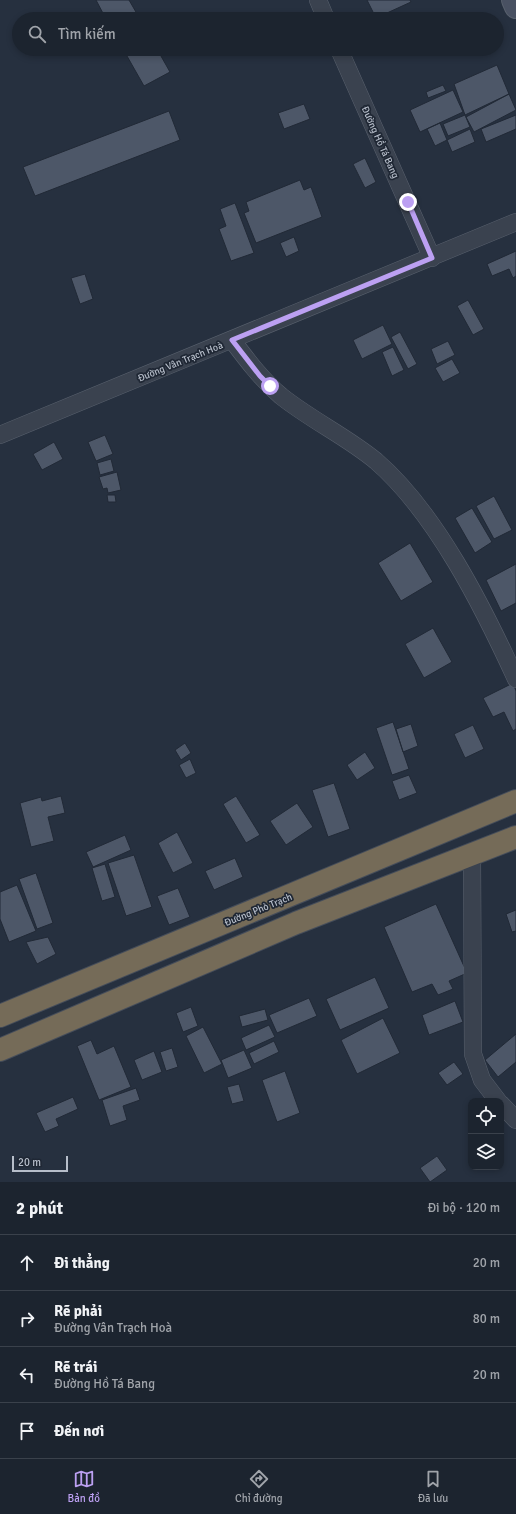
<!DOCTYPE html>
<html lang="vi">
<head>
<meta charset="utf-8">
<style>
  :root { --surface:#1c242f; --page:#252c37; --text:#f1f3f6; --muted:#a0a4aa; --line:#3a414b; --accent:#bca0f2 }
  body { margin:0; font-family:Signika,sans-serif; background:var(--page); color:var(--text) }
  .controls { position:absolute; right:12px; bottom:12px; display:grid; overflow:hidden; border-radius:8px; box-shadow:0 2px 6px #0003 }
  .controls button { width:36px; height:36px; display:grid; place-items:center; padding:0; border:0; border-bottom:1px solid var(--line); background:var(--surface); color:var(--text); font:20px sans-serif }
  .scale { position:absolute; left:12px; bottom:10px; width:56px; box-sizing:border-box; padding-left:4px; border:2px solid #b7beca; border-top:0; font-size:11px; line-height:14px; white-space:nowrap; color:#b7beca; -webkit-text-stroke:3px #1f2734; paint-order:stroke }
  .stop { position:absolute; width:12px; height:12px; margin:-9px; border:3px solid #bca0f2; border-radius:50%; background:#fff }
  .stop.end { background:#bca0f2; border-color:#fff; box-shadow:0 1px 4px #0008 }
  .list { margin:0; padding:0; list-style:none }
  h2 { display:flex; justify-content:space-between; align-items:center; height:52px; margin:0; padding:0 16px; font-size:17px }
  h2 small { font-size:13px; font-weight:400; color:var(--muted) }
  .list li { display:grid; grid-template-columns:26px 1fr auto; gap:12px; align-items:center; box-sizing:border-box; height:56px; padding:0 16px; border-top:1px solid var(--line) }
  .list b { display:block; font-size:15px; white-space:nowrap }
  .list p { margin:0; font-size:13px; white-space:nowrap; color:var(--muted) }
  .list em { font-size:13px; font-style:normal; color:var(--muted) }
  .icon { flex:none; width:22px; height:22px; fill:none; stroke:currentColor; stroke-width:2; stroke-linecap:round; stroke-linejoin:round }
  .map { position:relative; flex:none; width:516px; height:1182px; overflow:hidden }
  .search { position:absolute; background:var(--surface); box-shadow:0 2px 6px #0003; left:12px; right:12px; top:12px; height:44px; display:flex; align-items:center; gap:10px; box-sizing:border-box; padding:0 14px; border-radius:22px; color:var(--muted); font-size:15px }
  .sheet { height:276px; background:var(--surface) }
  nav { display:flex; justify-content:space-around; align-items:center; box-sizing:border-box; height:56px; border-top:1px solid var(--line); background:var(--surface); font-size:11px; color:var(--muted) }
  nav a { display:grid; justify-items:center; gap:2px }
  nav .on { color:var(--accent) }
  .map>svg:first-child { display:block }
  .building { fill:#4d5768; stroke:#212936 }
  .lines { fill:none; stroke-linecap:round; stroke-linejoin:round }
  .street-casing { stroke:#58606d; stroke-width:18 }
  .secondary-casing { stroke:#58606d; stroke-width:24 }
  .highway-casing { stroke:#454d5a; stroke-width:24 }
  .street { stroke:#3a424f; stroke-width:17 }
  .secondary { stroke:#495162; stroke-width:22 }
  .highway { stroke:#756b58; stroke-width:22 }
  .route { stroke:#bca0f2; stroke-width:5 }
  .labels { text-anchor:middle; stroke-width:3.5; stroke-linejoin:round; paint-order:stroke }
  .street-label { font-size:10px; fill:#b7beca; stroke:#1f2734 }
</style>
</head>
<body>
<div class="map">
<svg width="516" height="1182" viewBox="0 0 516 1182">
  <rect width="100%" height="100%" fill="#26303f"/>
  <path class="building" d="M96,0H129L140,19H106Z
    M367,0H410L411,2L376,18Z
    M123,49H157L170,72L144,86Z
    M497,65L509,94L465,115L454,84Z
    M443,85L446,91L428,98L426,92Z
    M453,90L463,112L420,132L410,110Z
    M509,94L516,110L474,132L466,117Z
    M304,104L310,119L284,129L278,113Z
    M169,111L180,140L35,196L23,167Z
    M465,115L470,127L448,136L443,124Z
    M516,115V129L486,142L481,129Z
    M440,123L447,140L435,146L427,129Z
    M470,129L475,142L452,152L447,140Z
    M365,158L376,182L365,188L353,164Z
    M300,180L304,190L311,187L322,217L256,243L244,213L249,211L246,202Z
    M235,203L254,253L231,261L219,229L226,226L220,209Z
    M294,237L299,251L286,257L280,243Z
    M516,251V276L513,278L509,269L492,276L487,264Z
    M85,274L93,299L80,304L71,278Z
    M468,300L484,329L473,335L457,306Z
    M383,325L392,344L362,359L353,340Z
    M400,332L417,364L408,369L391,337Z
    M448,341L455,355L437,364L431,349Z
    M393,347L404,370L392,376L382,352Z
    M452,359L460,373L443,382L435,368Z
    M105,435L113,454L96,461L88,442Z
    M54,442L63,459L42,470L33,454Z
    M111,459L114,471L100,475L97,463Z
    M117,472L121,490L108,493L107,488L103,489L99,477Z
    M107,495H115L116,502H108Z
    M494,496L512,530L494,539L476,506Z
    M472,508L492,542L475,553L455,518Z
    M410,543L433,582L401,601L378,563Z
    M516,564V603L501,611L486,580Z
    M433,628L452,662L424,678L405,644Z
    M513,683L516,691V729L513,731L504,712L493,717L483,698Z
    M393,722L409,769L392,775L376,728Z
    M411,724L418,746L403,752L396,729Z
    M473,725L484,749L465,758L454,734Z
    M185,743L191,753L181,760L175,750Z
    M365,752L375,768L357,780L347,765Z
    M190,759L196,773L186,778L179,765Z
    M409,775L417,793L399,800L392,781Z
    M334,783L350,829L328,837L312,790Z
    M61,796L65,813L48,817L54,841L31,847L20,803L41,797L42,801Z
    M236,796L260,835L246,843L223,804Z
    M297,803L313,827L286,845L270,821Z
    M177,832L193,863L173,873L158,843Z
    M125,835L131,850L93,867L86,852Z
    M134,855L152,907L126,916L108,863Z
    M235,858L243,877L214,890L205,871Z
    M105,864L115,897L102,901L92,868Z
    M36,873L53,923L37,929L19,879Z
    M17,885L36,931L9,942L0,919V892Z
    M178,888L190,917L169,925L157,896Z
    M436,904L467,973L449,981L453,989L438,995L432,984L412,992L384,927Z
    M516,910V931L512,932L506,914Z
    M48,937L56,954L37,964L26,942Z
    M375,977L389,1008L340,1030L326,999Z
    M309,998L317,1016L277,1033L269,1015Z
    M455,1001L463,1022L429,1035L422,1015Z
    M191,1007L198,1026L183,1032L176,1013Z
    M265,1009L268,1020L242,1027L239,1016Z
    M383,1018L400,1053L357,1074L341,1040Z
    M269,1025L275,1037L246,1050L241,1038Z
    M203,1027L222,1064L204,1073L186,1036Z
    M516,1034V1062L498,1077L485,1060Z
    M91,1040L97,1054L114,1046L131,1087L99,1100L77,1046Z
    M274,1041L279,1052L254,1064L249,1053Z
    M172,1048L178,1067L166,1071L160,1052Z
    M244,1050L252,1068L228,1078L221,1060Z
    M154,1051L162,1072L142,1080L134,1060Z
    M454,1062L463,1074L447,1085L438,1073Z
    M285,1071L300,1113L277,1122L262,1080Z
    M239,1084L244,1101L232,1104L227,1087Z
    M136,1088L140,1100L123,1106L127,1120L110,1126L102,1100Z
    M73,1097L78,1109L56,1119L59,1126L45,1132L36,1113Z
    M437,1156L447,1170L430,1182L420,1168Z"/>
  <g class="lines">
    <g class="street-casing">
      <path id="street" d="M318,0L326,19
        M339,49L432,258
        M232,340C247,360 262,380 281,396C311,420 347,437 376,461C436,513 483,607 516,679
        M0,435L516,222
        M472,855L473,1054L482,1080L498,1101
        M501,1104L516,1120"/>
    </g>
    <g class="secondary-casing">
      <path id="secondary" d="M513,0L516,7"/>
    </g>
    <g class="highway-casing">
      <path id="highway" d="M0,1016L516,801
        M0,1050L296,923L516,837"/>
    </g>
    <use href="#street" class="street"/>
    <use href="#secondary" class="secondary"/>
    <use href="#highway" class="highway"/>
  </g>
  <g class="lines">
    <path class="route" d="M270,386L260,376L232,340L432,258L408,202"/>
  </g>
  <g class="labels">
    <g class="street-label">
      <text transform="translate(381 142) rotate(66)" y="4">Đường Hồ Tá Bang</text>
      <text transform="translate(180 361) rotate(-22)" y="4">Đường Vân Trạch Hoà</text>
      <text transform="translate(258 909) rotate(-22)" y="4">Đường Phò Trạch</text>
    </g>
  </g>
</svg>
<div class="controls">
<button><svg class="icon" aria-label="locate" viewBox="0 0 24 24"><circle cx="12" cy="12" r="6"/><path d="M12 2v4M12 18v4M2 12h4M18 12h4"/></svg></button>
<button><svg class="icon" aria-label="layers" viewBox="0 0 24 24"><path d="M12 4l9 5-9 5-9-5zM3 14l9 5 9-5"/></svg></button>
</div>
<div class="scale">20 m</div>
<div class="stop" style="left:270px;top:386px"></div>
<div class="stop end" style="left:408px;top:202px"></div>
<div class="search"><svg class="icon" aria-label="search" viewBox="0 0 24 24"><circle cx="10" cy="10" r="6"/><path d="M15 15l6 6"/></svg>Tìm kiếm</div>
</div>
<section class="sheet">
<h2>2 phút<small>Đi bộ · 120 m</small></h2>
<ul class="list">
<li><svg class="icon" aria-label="ahead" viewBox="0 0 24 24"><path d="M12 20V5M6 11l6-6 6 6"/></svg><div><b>Đi thẳng</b></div><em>20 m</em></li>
<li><svg class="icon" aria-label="right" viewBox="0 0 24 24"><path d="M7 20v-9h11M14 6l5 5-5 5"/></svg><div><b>Rẽ phải</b><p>Đường Vân Trạch Hoà</p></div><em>80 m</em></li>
<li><svg class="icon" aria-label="left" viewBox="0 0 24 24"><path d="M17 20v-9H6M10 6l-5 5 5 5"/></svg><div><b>Rẽ trái</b><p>Đường Hồ Tá Bang</p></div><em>20 m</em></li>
<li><svg class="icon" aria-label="arrive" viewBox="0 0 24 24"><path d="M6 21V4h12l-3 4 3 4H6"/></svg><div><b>Đến nơi</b></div></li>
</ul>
</section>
<nav>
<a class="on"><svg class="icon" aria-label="map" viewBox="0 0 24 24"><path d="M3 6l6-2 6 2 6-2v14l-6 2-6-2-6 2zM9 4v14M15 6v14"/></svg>Bản đồ</a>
<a><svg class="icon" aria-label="directions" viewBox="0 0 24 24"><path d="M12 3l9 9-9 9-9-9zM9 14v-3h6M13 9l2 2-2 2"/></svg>Chỉ đường</a>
<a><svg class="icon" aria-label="saved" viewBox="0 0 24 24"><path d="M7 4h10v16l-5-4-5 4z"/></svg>Đã lưu</a>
</nav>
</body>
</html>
